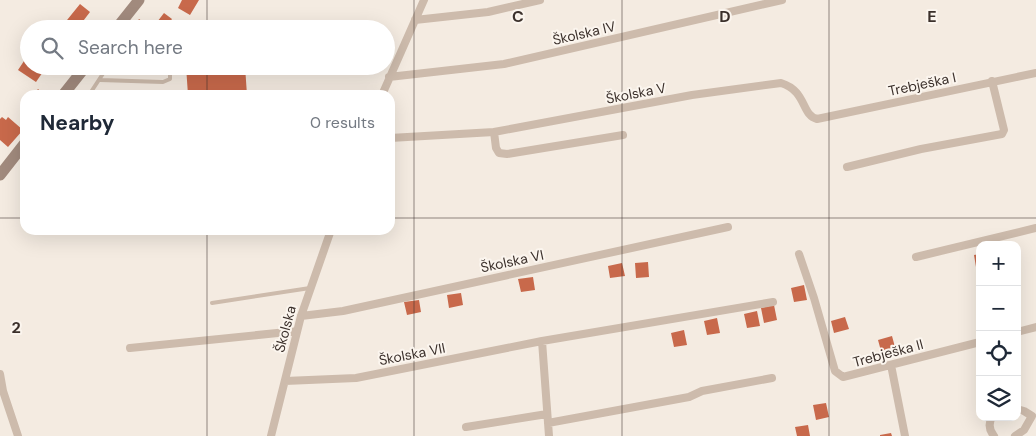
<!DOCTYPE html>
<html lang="en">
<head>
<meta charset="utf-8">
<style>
  :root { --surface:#fff; --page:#f2f2f3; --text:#1f2937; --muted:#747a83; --line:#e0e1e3 }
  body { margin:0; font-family:"DM Sans",sans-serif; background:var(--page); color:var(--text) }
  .controls { position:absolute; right:15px; bottom:15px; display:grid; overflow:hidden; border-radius:10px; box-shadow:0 5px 20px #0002 }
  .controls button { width:45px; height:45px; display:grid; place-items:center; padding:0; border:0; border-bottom:1px solid var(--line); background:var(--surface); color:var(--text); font:25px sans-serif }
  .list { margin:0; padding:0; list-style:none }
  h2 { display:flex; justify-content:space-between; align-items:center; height:65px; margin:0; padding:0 20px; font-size:21px }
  h2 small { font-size:16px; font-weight:400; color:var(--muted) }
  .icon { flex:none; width:28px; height:28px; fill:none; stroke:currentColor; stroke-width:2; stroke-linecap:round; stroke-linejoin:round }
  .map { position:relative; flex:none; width:1036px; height:436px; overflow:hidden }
  .search { position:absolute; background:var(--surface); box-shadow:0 5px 20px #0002; left:20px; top:20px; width:375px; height:55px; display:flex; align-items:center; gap:12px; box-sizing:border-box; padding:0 18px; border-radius:28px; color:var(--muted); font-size:19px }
  .panel { position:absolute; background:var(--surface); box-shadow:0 5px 20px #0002; left:20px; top:90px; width:375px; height:145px; border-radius:15px }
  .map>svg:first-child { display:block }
  .building { fill:#c8694b }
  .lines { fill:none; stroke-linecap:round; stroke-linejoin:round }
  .lane { stroke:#cdbbac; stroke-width:4 }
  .street { stroke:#cdbbac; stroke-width:8 }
  .secondary { stroke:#a18a7d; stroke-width:11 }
  .grid { fill:none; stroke:#3b302b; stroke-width:1; stroke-opacity:0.55 }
  .labels { text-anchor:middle; stroke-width:4; stroke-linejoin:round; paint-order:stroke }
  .street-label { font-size:14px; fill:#3b302b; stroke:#fbf5ee }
  .grid-label { font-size:16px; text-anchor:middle; font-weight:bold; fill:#3b302b; stroke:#fbf5ee; stroke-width:4; stroke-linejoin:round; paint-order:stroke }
</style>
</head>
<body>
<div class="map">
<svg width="1036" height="436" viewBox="0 0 1036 436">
  <rect width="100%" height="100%" fill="#f4ebe1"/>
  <path class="building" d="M182,0H199L190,15L178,8Z
    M80,4L90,12L77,29H66L63,25Z
    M164,13L172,19L165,29H158L154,26Z
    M139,19L150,27L149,29H132Z
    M29,60V66H47L36,82L18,70L24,61L27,63Z
    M58,66H77L67,75Z
    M186,66H245L247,95H188Z
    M38,89L45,95H33Z
    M166,91V95H149V92Z
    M2,117L6,120L8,117L23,130L8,147L0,140V119Z
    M980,254V267H976L974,255Z
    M648,262L649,277L636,278L635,263Z
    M622,263L625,276L610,278L608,266Z
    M533,277L535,290L521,292L518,279Z
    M804,285L807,300L794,302L791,288Z
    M461,293L463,305L449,308L447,295Z
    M419,300L421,312L407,315L404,302Z
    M774,305L777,320L764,323L761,308Z
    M757,311L760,326L747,328L744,314Z
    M845,317L849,329L834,333L831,321Z
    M717,318L720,333L707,335L704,321Z
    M684,330L687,345L674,347L671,333Z
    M892,336L895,347L881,351L878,340Z
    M826,403L829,417L816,420L813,405Z
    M808,425L810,436H797L795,427Z
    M891,433L892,436H880V435Z"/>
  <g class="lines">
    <path class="lane" d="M100,80L163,82L170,79V66
      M89,95L108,66
      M212,303L310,288"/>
    <path class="street" d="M415,20L488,12L540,0
      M389,77L504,64L782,0
      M382,95L424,0
      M494,132L692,95L781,83C807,91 801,115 817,119L1036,73
      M390,138L494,132L496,148L499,153L507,154L623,135
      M847,167L921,149L1002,134L1004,130L992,81
      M799,254L814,298L835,371L843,377L980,342
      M916,257L1036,228
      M301,316L343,311L728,227
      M1017,332L1036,327
      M542,341L549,436
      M130,348L297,331
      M891,365L905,436
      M0,374L3,391L18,436
      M285,381L356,378L542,341L773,302
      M1017,409L1024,411L1032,416
      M992,417C988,424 989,430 994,436
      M548,423L689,397L702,391L772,378
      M466,427L547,414
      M271,436L301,316L331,230
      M1015,436L1024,430L1032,416"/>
    <path class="secondary" d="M116,29L139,0
      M63,95L86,66
      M0,175L25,143"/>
  </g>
  <path class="grid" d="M207,0V29M414,0V436M622,0V436M829,0V436M207,66V95M0,218H25M390,218H1036M207,230V436"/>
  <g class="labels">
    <g class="street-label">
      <text transform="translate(584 33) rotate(-13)" y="5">Školska IV</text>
      <text transform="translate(922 84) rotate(-12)" y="5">Trebješka I</text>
      <text transform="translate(636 93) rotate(-11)" y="5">Školska V</text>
      <text transform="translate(512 261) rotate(-12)" y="5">Školska VI</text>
      <text transform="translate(285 329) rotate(-75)" y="5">Školska</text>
      <text transform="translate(888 353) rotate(-15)" y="5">Trebješka II</text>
      <text transform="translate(412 354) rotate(-11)" y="5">Školska VII</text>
    </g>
  </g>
  <g class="grid-label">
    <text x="518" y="22">C</text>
    <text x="725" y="22">D</text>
    <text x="932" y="22">E</text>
    <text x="16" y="333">2</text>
  </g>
</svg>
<div class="controls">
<button>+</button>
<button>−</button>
<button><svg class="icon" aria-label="locate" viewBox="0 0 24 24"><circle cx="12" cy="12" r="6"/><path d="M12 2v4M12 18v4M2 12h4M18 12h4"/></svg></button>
<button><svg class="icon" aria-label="layers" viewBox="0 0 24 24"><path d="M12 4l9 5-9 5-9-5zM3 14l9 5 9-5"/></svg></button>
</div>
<div class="search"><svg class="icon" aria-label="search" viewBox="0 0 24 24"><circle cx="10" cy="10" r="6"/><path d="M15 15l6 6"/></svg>Search here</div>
<section class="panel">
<h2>Nearby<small>0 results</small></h2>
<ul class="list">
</ul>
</section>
</div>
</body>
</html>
